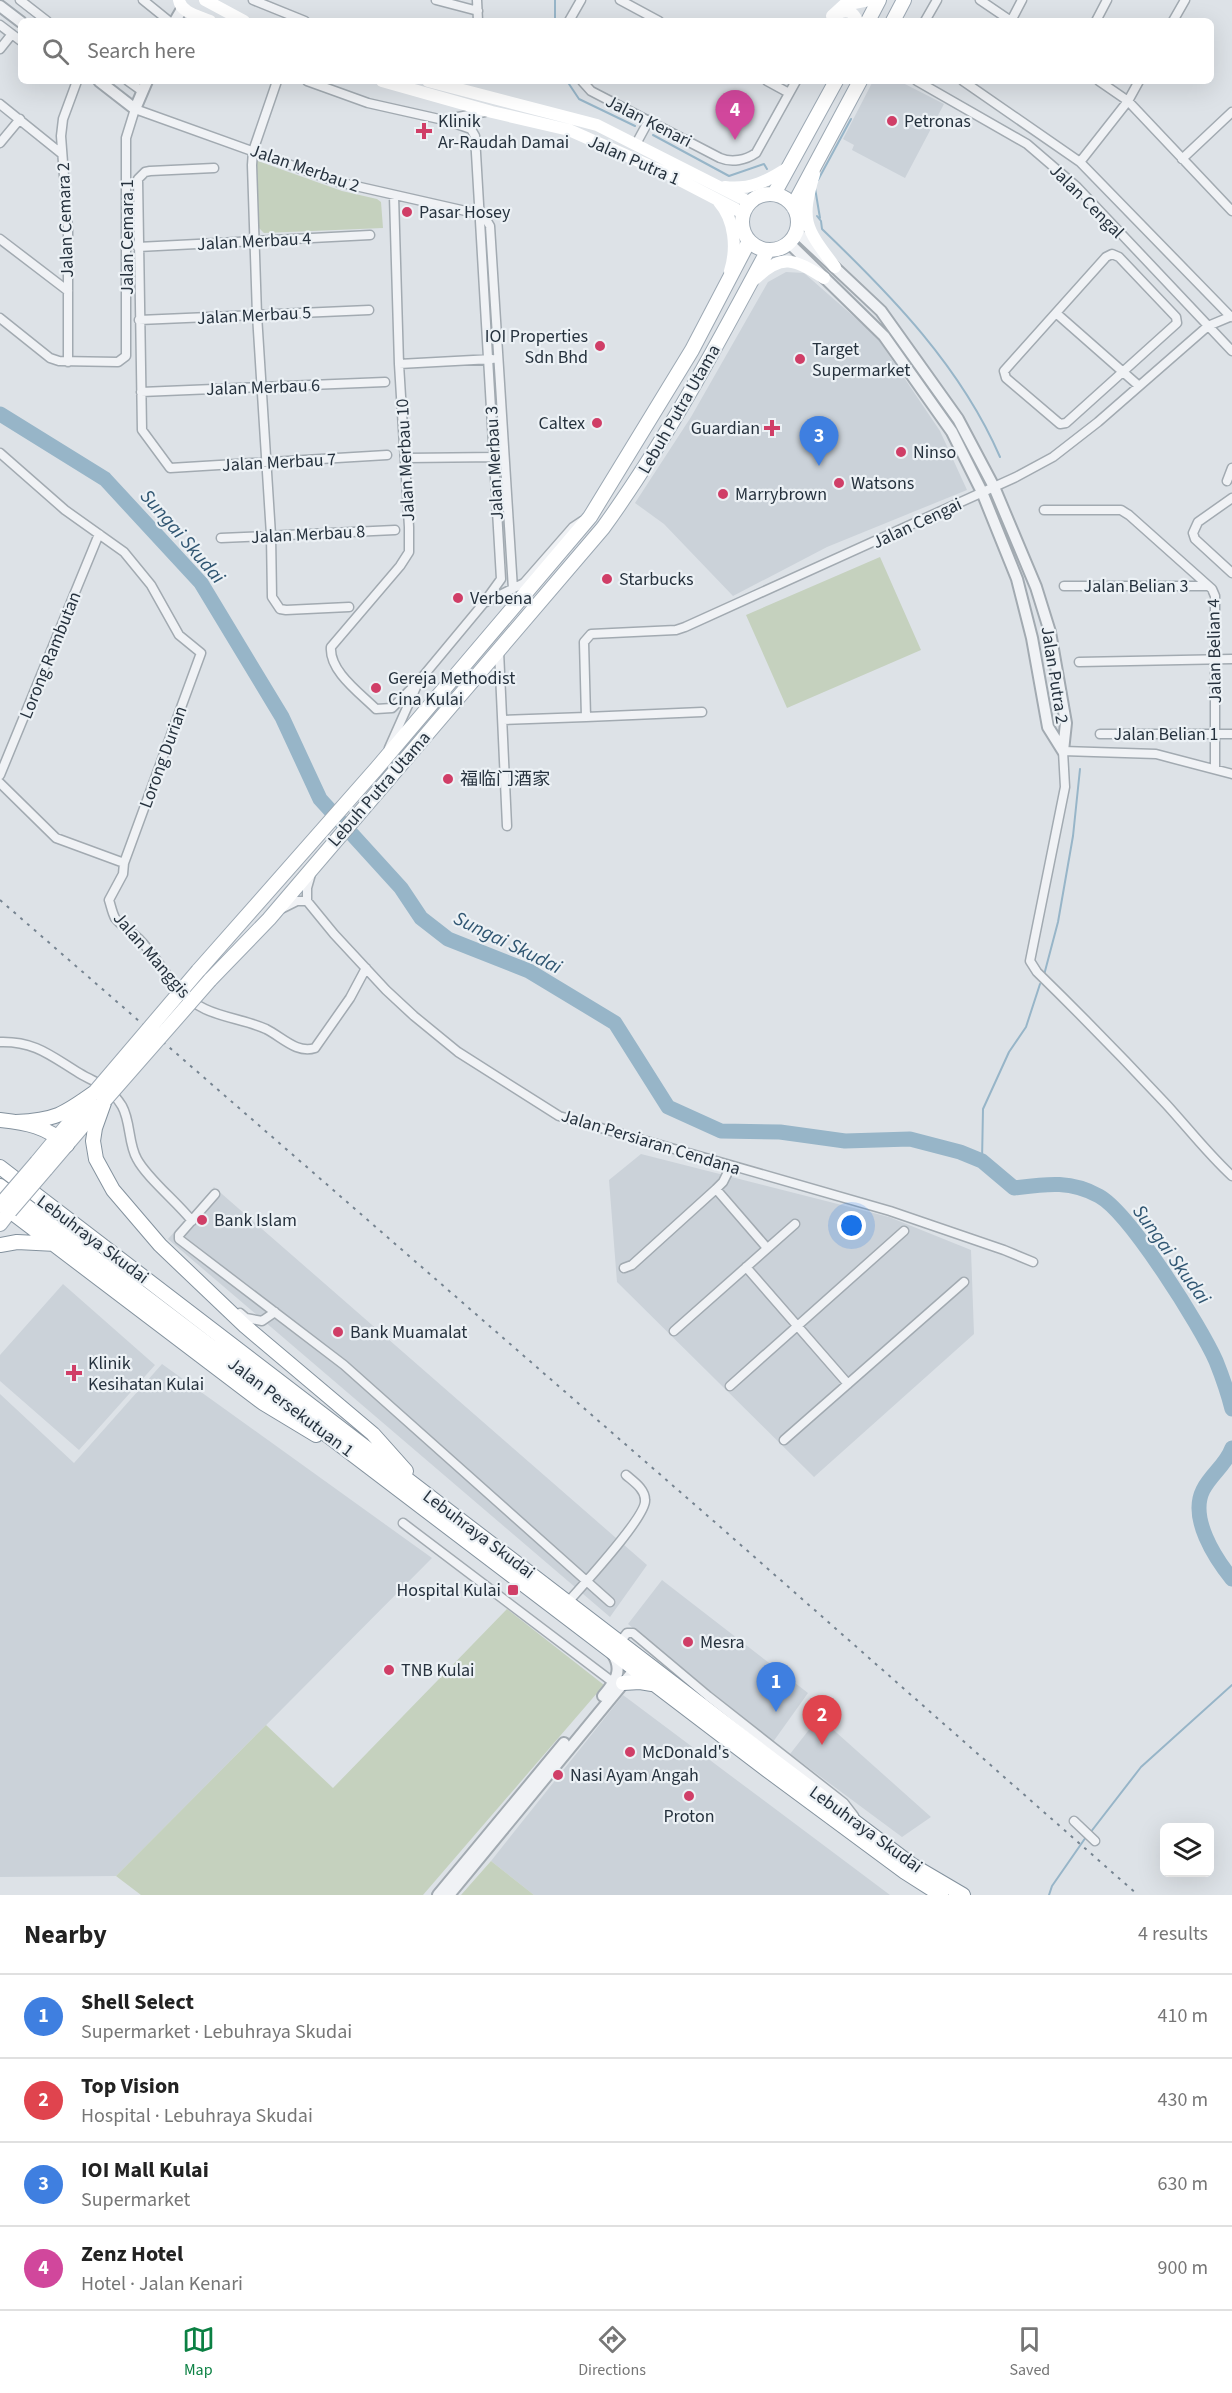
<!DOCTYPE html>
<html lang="en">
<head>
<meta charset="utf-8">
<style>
  :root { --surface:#fff; --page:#f2f2f2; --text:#222; --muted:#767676; --line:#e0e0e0; --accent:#0b8043 }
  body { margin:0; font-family:"Source Sans 3","Noto Sans SC",sans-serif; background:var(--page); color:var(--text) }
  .controls { position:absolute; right:18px; bottom:18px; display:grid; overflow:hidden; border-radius:9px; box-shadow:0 6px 24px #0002 }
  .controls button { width:54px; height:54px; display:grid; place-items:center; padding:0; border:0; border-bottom:2px solid var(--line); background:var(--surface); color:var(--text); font:30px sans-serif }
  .you { position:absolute; left:852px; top:1226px; width:21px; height:21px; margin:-15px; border:4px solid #fff; border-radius:50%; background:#1a73e8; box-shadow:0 0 0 9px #1a73e833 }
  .badge { display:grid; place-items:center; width:39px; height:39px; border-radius:50%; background:var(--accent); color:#fff; font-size:20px; font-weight:700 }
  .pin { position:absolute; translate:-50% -50px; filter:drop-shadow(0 2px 3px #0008) }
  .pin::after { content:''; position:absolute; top:32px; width:21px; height:18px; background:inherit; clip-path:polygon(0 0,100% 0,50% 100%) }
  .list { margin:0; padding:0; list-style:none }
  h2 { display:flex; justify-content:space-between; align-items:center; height:78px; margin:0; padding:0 24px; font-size:26px }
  h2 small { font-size:20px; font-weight:400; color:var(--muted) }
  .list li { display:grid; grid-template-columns:39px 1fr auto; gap:18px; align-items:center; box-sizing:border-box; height:84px; padding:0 24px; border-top:2px solid var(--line) }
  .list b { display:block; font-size:22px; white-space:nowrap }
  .list p { margin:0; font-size:20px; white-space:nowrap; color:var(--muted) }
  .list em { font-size:20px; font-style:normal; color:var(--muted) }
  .icon { flex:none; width:33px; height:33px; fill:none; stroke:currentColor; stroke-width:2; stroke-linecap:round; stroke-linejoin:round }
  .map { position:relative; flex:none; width:1232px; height:1895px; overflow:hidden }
  .search { position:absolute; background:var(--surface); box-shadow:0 6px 24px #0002; left:18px; right:18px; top:18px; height:66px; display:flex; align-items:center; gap:15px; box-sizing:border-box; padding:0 21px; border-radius:9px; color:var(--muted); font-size:22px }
  .sheet { height:414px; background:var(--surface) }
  nav { display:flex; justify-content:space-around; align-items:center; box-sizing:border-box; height:84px; border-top:2px solid var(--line); background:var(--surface); font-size:16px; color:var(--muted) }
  nav a { display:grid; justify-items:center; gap:3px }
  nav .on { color:var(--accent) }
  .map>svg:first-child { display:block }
  .built { fill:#cbd2d9 }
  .green { fill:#c5d1be }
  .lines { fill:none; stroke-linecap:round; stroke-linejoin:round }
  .stream { stroke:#97b5c8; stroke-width:2 }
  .river { stroke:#97b5c8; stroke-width:15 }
  .minor-casing { stroke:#a2aab1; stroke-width:11 }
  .tertiary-casing { stroke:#a2aab1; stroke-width:14 }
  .primary-casing { stroke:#9ca8b3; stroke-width:16 }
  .trunk-casing { stroke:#84929e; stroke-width:16 }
  .minor { stroke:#f0f2f5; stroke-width:8 }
  .tertiary { stroke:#f0f2f5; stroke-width:10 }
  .secondary { stroke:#fff; stroke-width:12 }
  .primary { stroke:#fff; stroke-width:14 }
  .trunk { stroke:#fff; stroke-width:14 }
  .rail { stroke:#768491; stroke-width:2; stroke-dasharray:3 6; stroke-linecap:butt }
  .primary-bridge-casing { stroke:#9ca8b3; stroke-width:16; stroke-linecap:butt }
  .primary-bridge { stroke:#fff; stroke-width:14 }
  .poi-dot { fill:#d03e67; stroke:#ecf1f5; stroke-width:2 }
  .labels { text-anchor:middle; stroke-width:4.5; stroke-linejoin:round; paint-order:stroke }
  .poi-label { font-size:18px; fill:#26323e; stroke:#ecf1f5; text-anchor:start }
  .street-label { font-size:18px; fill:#26323e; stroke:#ecf1f5 }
  .water-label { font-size:20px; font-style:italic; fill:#305672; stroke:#ecf1f5 }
</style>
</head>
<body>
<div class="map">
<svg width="1232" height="1895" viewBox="0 0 1232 1895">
  <rect width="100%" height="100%" fill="#dde2e7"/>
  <path class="built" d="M873,81H899L944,104L905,178L852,150L854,145L843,139Z
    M786,272L804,273L876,336L940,431L967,490L827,547L733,596L664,524L635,503L691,417L768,282Z
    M641,1154L889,1217L971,1250L974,1334L814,1477L617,1282L609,1180Z
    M214,1187L647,1565L610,1617L168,1239Z
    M63,1284L155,1365L79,1450L0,1381V1355Z
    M162,1364L432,1558L116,1876L0,1877V1394L74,1463Z
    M662,1580L808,1693L773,1742L628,1624Z
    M623,1695L890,1895H534L491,1861Z
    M819,1717L931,1817L902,1837L790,1754Z"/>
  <path class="green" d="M255,160L342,191L377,199L381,202L383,228L264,233L257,226Z
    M880,557L921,650L787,708L746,615Z
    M507,1609L604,1685L423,1895H141L116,1876L266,1725L333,1788Z
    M491,1861L534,1895H461Z"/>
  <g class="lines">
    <path class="stream" d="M555,0V21
      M567,81L579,99L635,126
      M653,135L729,176L764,164L767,169
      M818,180L851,119
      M815,188L820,218
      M817,216L821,221L822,229C892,296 961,367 1000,457
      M1044,975L1058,922L1073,836L1080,769
      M982,1161L983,1109L1009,1052L1026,1027L1040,984
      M1090,1833L1141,1767L1232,1685
      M1049,1895L1052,1886L1086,1837"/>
    <path class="river" d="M0,414L105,479L201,583L282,717L320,799L401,888L421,918L448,939L529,971L615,1023L668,1107L721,1131L780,1132L845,1141L910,1139L960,1152L982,1161L1014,1188C1046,1184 1070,1180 1099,1196C1130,1213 1201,1327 1216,1361C1222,1376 1228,1393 1232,1409
      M1232,1448C1226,1465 1211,1474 1203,1490C1189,1518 1215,1558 1232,1579"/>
    <g class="minor-casing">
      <path id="minor" d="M20,0L47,21
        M143,0L169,21
        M253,0L305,21
        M436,0L478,11
        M477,0L478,21
        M620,0L659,21
        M980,0L1011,21
        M569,21L581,0
        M925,21L937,0
        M1011,21L1022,0
        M1096,21L1107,0
        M1173,21L1185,0
        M0,25L21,41
        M0,49L12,34
        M128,81L142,91
        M277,81L253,151L252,165L257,315L271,535L272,597L280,609L286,610L349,607
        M307,81L368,103L448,121L471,129L475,136L501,579L483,604L419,681L392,708L376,709C360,693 329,671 331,647L400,566L409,552V527L399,364L394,196
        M582,81L591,91L720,158C732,163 746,160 756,153L796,81
        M767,81L789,93
        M917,81L1027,144L1077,187L1232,351
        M963,81L1080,162L1231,317
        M1099,81L1128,101L1232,211
        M0,104L62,154
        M448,121L458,117L485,112
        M0,143L20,119
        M636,144L649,120
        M1182,159L1232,112
        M1080,162L1128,101L1139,81
        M214,168L150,171L145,172L138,179L142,430L170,468L387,455
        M0,239L68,291
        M138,247L370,235
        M1112,254L1119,257L1176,317L1177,323L1066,423L1060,424L1006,378L1004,371L1106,257Z
        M1056,313L1139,386
        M0,318L50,358L59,361L118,362L126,356V138L135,109L338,182L479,214L487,221L490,226L513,589
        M139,320L369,310
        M68,362V229L61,136L63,119L77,81
        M399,364L492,359
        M141,392L385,382
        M0,453L65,510L124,552L151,585L179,635L201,653L124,863
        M406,458L498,457
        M1227,481L1232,468
        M1232,498L1198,522L1193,533L1195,539L1232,573
        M1044,510H1121L1129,515L1212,589L1215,596V768
        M221,538L395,530
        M1064,586H1208
        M486,602L524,583L573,527L582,521
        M499,651L507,826
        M1079,662L1232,659
        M586,717L702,712
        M503,720L586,717L584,642L591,634L676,630L685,627L1016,477L1053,457L1098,422L1208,326L1232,316
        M1100,734H1232
        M389,748L417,685
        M1232,774L1156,754L1063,751L1065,787L1030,961L1037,972C1081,1015 1124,1059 1166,1104C1188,1128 1208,1154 1232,1176
        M0,775L99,534
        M0,783L56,838L124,863L123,874L109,900C111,906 112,912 115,918C121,926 132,932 139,939C162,962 174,995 205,1009C224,1018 246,1020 266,1029C282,1037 297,1054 315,1048L350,998L366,968
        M307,901L334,934L386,990L414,1016L458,1052L559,1116L890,1211L1004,1250L1033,1262
        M307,901V888L311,874
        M283,908L297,901H307
        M0,1042C35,1041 51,1056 79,1073C99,1085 108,1084 122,1106C131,1122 128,1144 137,1159C147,1178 177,1202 192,1221
        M716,1189L767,1248
        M215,1194L179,1235V1239L344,1365L610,1602
        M746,1267L848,1384
        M624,1268L632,1265L716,1189L723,1182L731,1166
        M240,1313L246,1318L262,1321L275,1312
        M674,1331L795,1224
        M730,1386L904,1231
        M784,1440L964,1282
        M403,1523L614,1683
        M568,1602C582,1586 647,1516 645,1500C645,1489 634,1482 626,1475
        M620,1642L627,1633H633L708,1696L844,1803L854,1816
        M1074,1821L1095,1841"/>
    </g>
    <g class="tertiary-casing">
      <path id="tertiary" d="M0,6L21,22
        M175,21L182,9
        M99,81L135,109L147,81
        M797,232L881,311L958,419L994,487L1036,587L1050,632L1066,723L1063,751
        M789,243L884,336L952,432L982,492L1017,579L1032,638L1048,727L1063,751
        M603,1696C615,1682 624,1670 612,1653
        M438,1895L564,1743
        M449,1895L635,1669V1662"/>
    </g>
    <g class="primary-casing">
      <path id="primary" d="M868,21L879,0
        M893,21L904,0
        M742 222a28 28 0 1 1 56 0a28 28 0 1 1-56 0Z
        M774,194L836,81
        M793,206L860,81
        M198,971L377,768L590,517L692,350L749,241
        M210,980L269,919L603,528C666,441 717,345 768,250
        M37,1162L89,1099
        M46,1169L104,1101
        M0,1224L10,1211"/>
    </g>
    <g class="trunk-casing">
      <path id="trunk" d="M105,1100L95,1128L93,1141L96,1159L113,1190L160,1245L245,1326L373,1434L406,1471
        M0,1120C27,1123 46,1126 67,1145
        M16,1122C55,1120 63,1115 95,1092
        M0,1167L777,1763L912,1865L963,1895
        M0,1186L771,1773L905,1872L941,1895
        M2,1205L263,1403L316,1435
        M0,1245L17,1242L56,1244
        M623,1683L640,1682L652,1684"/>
    </g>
    <use href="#minor" class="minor"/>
    <use href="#tertiary" class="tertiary"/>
    <path class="secondary" d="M179,0C181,13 199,16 210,21
      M205,0L244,21
      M839,13C847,9 854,12 857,21
      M832,16L844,5L869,0
      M382,81L492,112L569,130L668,174L743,213
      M428,81L597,125L749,202
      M814,174C800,222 805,227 835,267
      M725,187C750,190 768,181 789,167
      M719,202C735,220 737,249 730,271
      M755,279C782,253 794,259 824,278"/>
    <use href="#primary" class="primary"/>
    <use href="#trunk" class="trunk"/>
    <path class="rail" d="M0,900L717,1524L1138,1895"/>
    <g class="primary-bridge-casing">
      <path id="primary-bridge" d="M95,1092L198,971
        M105,1100L210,980
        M1,1204L37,1162
        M10,1211L46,1169"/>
    </g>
    <use href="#primary-bridge" class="primary-bridge"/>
  </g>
  <g class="poi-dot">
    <circle cx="892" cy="121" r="6"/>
    <path d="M421 122h6v6h6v6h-6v6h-6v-6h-6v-6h6z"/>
    <circle cx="407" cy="212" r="6"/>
    <circle cx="600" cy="346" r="6"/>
    <circle cx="800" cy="359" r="6"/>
    <circle cx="597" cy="423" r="6"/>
    <path d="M769 419h6v6h6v6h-6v6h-6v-6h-6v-6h6z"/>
    <circle cx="901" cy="452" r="6"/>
    <circle cx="839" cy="483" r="6"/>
    <circle cx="723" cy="494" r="6"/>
    <circle cx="607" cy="579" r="6"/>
    <circle cx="458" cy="598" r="6"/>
    <circle cx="376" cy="688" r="6"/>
    <circle cx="448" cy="779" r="6"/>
    <circle cx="202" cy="1220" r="6"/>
    <circle cx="338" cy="1332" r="6"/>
    <path d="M71 1364h6v6h6v6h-6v6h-6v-6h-6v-6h6z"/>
    <rect x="507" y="1584" width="12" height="12" rx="3"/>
    <circle cx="688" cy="1642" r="6"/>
    <circle cx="389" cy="1670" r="6"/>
    <circle cx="630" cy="1752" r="6"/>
    <circle cx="558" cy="1775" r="6"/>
    <circle cx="689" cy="1796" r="6"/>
  </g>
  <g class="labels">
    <g class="poi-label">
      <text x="438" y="127">Klinik<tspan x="438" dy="21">Ar-Raudah Damai</tspan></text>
      <text x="904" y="127">Petronas</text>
      <text x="419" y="218">Pasar Hosey</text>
      <text x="588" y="342" text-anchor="end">IOI Properties<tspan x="588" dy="21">Sdn Bhd</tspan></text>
      <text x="812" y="355">Target<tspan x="812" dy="21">Supermarket</tspan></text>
      <text x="585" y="429" text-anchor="end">Caltex</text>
      <text x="760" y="434" text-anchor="end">Guardian</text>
      <text x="913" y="458">Ninso</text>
      <text x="851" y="489">Watsons</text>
      <text x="735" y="500">Marrybrown</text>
      <text x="619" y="585">Starbucks</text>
      <text x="470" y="604">Verbena</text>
      <text x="388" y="684">Gereja Methodist<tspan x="388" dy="21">Cina Kulai</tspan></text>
      <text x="460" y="785">福临门酒家</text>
      <text x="214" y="1226">Bank Islam</text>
      <text x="350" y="1338">Bank Muamalat</text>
      <text x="88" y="1369">Klinik<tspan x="88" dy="21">Kesihatan Kulai</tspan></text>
      <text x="501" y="1596" text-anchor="end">Hospital Kulai</text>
      <text x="700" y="1648">Mesra</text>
      <text x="401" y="1676">TNB Kulai</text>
      <text x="642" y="1758">McDonald's</text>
      <text x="570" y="1781">Nasi Ayam Angah</text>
      <text x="689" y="1822" text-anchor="middle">Proton</text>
    </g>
    <g class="street-label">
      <text transform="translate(649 121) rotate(27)" y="6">Jalan Kenari</text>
      <text transform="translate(634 160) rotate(24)" y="6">Jalan Putra 1</text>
      <text transform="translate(305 168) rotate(19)" y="6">Jalan Merbau 2</text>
      <text transform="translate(1087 201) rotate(45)" y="6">Jalan Cengal</text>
      <text transform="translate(65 220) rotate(-92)" y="6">Jalan Cemara 2</text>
      <text transform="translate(127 237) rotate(-90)" y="6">Jalan Cemara 1</text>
      <text transform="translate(254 241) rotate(-3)" y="6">Jalan Merbau 4</text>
      <text transform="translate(254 315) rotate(-3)" y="6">Jalan Merbau 5</text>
      <text transform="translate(263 387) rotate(-2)" y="6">Jalan Merbau 6</text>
      <text transform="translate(679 409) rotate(-60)" y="6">Lebuh Putra Utama</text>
      <text transform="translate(405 460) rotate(-93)" y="6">Jalan Merbau 10</text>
      <text transform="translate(279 462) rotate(-3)" y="6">Jalan Merbau 7</text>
      <text transform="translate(494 463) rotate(-93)" y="6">Jalan Merbau 3</text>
      <text transform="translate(917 523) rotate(-25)" y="6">Jalan Cengai</text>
      <text transform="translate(308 534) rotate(-3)" y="6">Jalan Merbau 8</text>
      <text x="1136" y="592">Jalan Belian 3</text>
      <text transform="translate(1214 651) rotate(-91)" y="6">Jalan Belian 4</text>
      <text transform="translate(50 655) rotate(-68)" y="6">Lorong Rambutan</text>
      <text transform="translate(1055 675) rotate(81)" y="6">Jalan Putra 2</text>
      <text x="1166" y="740">Jalan Belian 1</text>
      <text transform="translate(163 757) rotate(-70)" y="6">Lorong Durian</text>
      <text transform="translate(379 789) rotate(-49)" y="6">Lebuh Putra Utama</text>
      <text transform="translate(152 955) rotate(49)" y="6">Jalan Manggis</text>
      <text transform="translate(651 1142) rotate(17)" y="6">Jalan Persiaran Cendana</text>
      <text transform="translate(93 1239) rotate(37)" y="6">Lebuhraya Skudai</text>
      <text transform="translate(291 1407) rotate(37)" y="6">Jalan Persekutuan 1</text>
      <text transform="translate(479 1534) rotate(37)" y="6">Lebuhraya Skudai</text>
      <text transform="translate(866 1829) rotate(36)" y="6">Lebuhraya Skudai</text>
    </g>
    <g class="water-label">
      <text transform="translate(183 536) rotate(49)" y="7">Sungai Skudai</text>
      <text transform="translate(508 942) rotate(26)" y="7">Sungai Skudai</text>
      <text transform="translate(1172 1254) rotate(54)" y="7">Sungai Skudai</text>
    </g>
  </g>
</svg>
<div class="controls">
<button><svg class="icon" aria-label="layers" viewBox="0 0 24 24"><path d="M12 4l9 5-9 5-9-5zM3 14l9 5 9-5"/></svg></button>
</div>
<div class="you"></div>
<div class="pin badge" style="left:776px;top:1712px;background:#3f7fe0">1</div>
<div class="pin badge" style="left:822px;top:1745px;background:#e0444e">2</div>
<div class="pin badge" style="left:819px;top:466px;background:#3f7fe0">3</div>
<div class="pin badge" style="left:735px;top:140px;background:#d1479c">4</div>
<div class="search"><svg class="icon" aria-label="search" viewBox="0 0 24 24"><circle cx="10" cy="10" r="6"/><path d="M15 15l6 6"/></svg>Search here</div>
</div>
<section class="sheet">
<h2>Nearby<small>4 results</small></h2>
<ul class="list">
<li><span class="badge" style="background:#3f7fe0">1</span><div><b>Shell Select</b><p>Supermarket · Lebuhraya Skudai</p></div><em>410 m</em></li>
<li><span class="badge" style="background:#e0444e">2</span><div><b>Top Vision</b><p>Hospital · Lebuhraya Skudai</p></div><em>430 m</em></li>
<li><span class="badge" style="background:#3f7fe0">3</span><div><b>IOI Mall Kulai</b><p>Supermarket</p></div><em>630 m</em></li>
<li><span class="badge" style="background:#d1479c">4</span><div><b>Zenz Hotel</b><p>Hotel · Jalan Kenari</p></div><em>900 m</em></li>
</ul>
</section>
<nav>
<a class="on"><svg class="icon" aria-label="map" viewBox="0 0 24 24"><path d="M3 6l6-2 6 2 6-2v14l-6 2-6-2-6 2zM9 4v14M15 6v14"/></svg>Map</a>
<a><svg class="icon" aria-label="directions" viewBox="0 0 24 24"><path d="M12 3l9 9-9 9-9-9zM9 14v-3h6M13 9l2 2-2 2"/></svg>Directions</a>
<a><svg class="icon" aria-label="saved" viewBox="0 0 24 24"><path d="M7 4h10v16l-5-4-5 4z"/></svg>Saved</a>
</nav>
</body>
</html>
